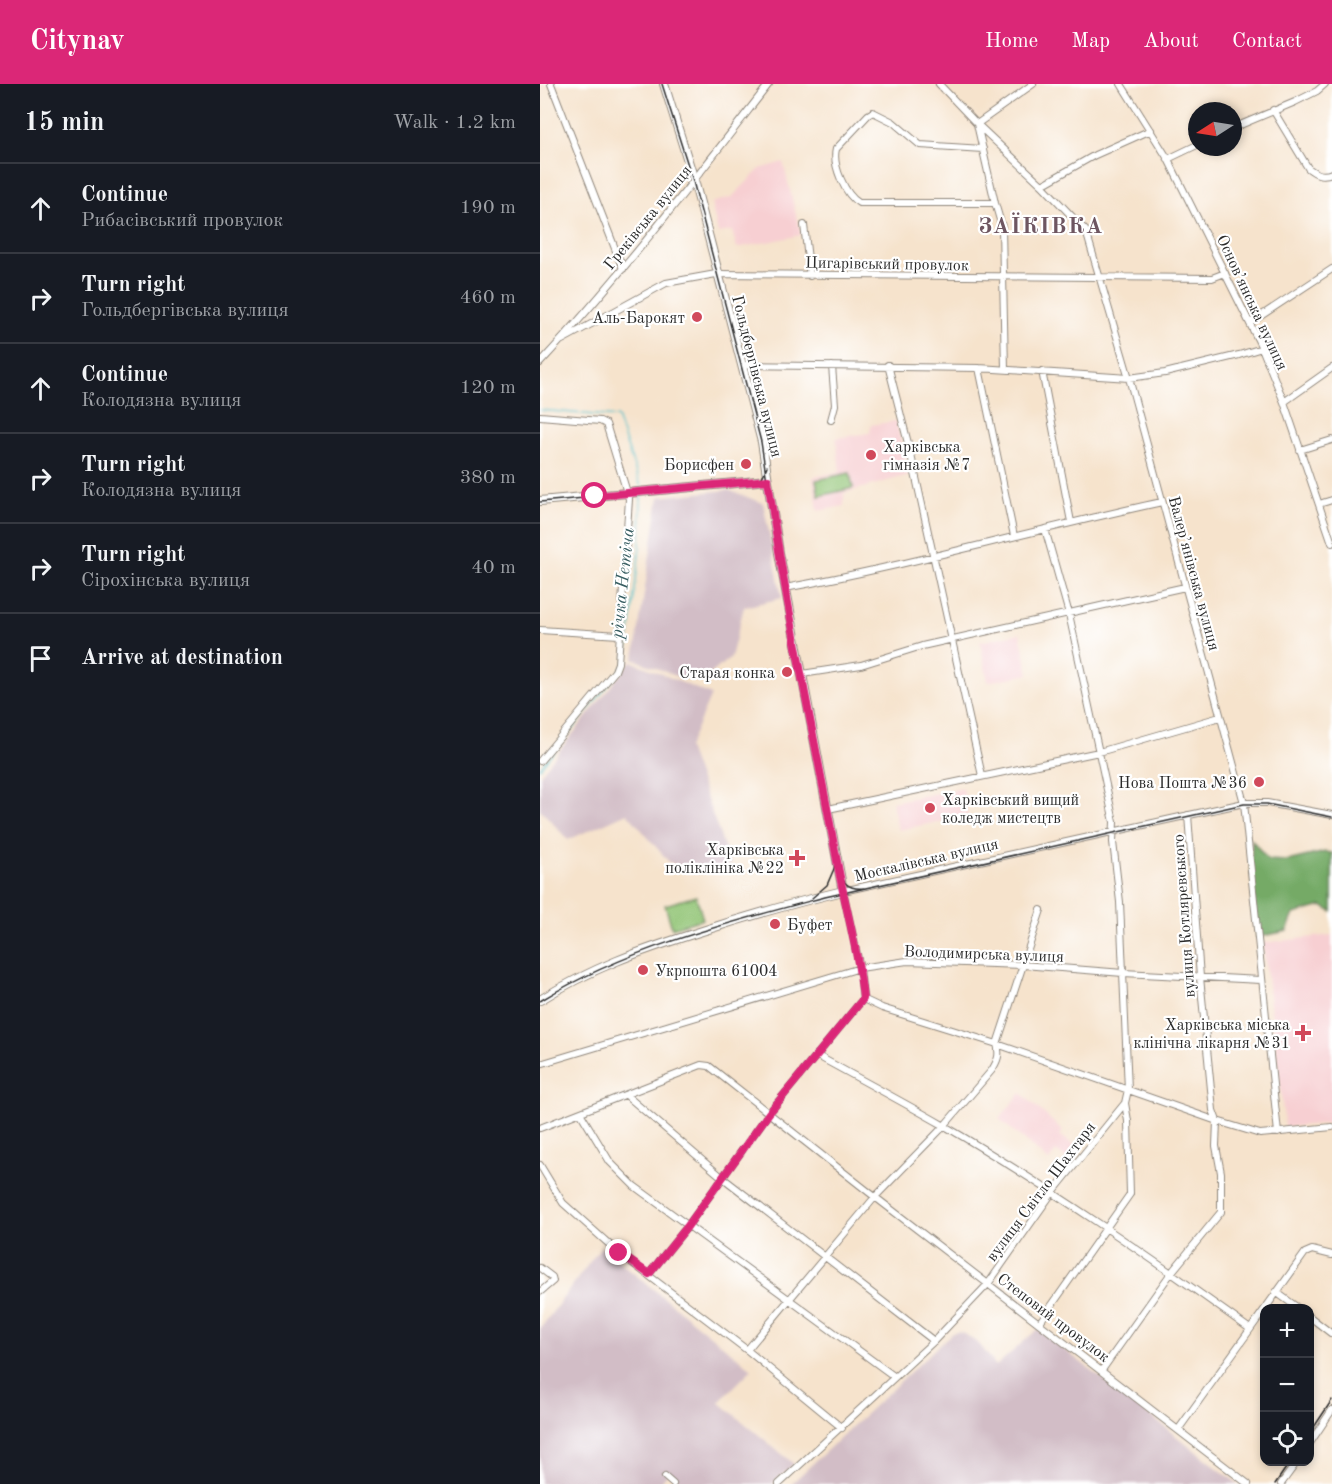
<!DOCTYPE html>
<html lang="en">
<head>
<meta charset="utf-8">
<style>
  :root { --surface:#171b24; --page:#20242c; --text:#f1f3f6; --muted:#9ea1a6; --line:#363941; --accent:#db2777 }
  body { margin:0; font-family:"Old Standard TT",serif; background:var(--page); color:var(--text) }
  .controls { position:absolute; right:18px; bottom:18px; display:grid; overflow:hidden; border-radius:12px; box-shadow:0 3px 9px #0003 }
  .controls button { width:54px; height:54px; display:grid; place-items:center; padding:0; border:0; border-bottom:2px solid var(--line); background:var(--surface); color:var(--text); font:30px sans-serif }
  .compass { position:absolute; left:648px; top:18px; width:54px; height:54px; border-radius:50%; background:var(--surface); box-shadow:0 3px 9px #0003; rotate:258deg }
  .stop { position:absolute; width:18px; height:18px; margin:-14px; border:4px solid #db2777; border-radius:50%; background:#fff }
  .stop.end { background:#db2777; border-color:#fff; box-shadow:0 2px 6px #0008 }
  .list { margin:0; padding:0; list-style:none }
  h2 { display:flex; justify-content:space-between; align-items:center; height:78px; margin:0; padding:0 24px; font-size:26px }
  h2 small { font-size:20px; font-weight:400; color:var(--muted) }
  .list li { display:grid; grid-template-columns:39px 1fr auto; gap:18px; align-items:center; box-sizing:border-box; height:90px; padding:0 24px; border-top:2px solid var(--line) }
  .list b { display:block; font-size:22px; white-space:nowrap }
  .list p { margin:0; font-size:20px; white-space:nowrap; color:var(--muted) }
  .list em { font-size:20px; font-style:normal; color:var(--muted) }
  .icon { flex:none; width:33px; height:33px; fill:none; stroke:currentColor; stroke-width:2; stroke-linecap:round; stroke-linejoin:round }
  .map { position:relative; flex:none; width:792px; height:1400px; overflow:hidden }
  header { display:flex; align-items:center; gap:36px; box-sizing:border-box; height:84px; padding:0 30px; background:var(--accent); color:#fff }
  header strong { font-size:28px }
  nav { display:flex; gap:33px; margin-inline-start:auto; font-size:21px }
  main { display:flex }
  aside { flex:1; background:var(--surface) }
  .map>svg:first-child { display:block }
  .built { fill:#f7cfd2 }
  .industrial { fill:#d2bdc6 }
  .green { fill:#91c475; stroke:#5e7850; stroke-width:1.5 }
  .forest { fill:#74aa66; stroke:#506a48; stroke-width:1.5 }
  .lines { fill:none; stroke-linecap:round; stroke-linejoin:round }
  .stream { stroke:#50bec8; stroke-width:1.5 }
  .minor-casing { stroke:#90877c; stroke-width:8 }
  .major-casing { stroke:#90877c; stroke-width:10 }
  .minor { stroke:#fff; stroke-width:6 }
  .major { stroke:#fff; stroke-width:8 }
  .tram { stroke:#2b2b2b; stroke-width:1.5 }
  .rail { stroke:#2b2b2b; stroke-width:1.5 }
  .route { stroke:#db2777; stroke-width:8 }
  .poi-dot { fill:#d1495b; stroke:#fff; stroke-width:2 }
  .labels { text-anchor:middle; stroke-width:4.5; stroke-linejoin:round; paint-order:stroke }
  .street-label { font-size:16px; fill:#2b2b2b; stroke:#fff }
  .poi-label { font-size:16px; fill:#2b2b2b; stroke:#fff; text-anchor:end }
  .water-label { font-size:18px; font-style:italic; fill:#385e62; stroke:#fff }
  .district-label { font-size:22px; font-weight:bold; letter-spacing:1.5px; fill:#6e5661; stroke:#fff }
</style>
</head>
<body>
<header>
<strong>Citynav</strong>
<nav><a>Home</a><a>Map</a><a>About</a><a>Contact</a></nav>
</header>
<main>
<aside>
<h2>15 min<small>Walk · 1.2 km</small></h2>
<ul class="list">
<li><svg class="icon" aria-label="ahead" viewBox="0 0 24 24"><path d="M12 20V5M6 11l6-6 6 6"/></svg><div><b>Continue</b><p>Рибасівський провулок</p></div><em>190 m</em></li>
<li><svg class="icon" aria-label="right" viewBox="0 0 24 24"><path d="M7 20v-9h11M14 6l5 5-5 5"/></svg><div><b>Turn right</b><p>Гольдбергівська вулиця</p></div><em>460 m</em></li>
<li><svg class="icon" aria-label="ahead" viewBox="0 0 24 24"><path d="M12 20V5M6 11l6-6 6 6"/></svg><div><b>Continue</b><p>Колодязна вулиця</p></div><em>120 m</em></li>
<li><svg class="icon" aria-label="right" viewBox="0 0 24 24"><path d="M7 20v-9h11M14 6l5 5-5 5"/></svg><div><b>Turn right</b><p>Колодязна вулиця</p></div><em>380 m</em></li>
<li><svg class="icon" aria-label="right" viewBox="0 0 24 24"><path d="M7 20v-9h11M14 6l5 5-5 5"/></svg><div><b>Turn right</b><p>Сірохінська вулиця</p></div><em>40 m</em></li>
<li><svg class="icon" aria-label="arrive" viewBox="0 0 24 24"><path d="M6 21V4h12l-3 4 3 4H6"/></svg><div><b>Arrive at destination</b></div></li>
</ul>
</aside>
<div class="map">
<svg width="792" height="1400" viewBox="0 0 792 1400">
  <rect width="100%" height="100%" fill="#fff"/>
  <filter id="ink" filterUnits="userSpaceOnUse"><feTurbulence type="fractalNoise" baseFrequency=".0167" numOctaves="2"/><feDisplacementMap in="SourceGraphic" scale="12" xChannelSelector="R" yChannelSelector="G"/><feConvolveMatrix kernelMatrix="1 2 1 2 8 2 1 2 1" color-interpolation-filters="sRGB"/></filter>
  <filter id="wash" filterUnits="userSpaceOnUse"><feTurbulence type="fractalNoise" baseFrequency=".008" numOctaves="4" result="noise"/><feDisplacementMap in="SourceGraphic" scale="24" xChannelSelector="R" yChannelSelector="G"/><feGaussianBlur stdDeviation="1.35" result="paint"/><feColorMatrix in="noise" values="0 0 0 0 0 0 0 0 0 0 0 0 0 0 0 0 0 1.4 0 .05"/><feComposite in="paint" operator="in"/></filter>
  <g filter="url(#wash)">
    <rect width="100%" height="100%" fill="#f6e3cc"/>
    <path class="built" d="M243,78L261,151L197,164L192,147L178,149L171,119L192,113L220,85Z
      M356,337L369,391L304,409V422L278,427L273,393L300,388L296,354L330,349L331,341Z
      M480,549L489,590L448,598L440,558Z
      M423,704L428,732L358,746L352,718Z
      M792,851V1039L745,1043L723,859Z
      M481,1009L523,1047L520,1051L536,1063L528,1076L516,1067L509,1077L459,1035Z"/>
    <path class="industrial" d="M188,406L223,419L242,514L204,523L191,573L162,597L138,593L94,575L119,413Z
      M91,577L171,611L148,664L191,781L156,790L129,778L87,729L28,756L0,725V691Z
      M61,1163L212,1285L179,1318L254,1380L232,1400H144L129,1389L121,1398L123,1400H0V1245Z
      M498,1245L698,1400H251L412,1249L419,1248L425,1250L440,1261L456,1282Z"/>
    <path class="green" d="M310,389L313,404L279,412L276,396Z
      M156,812L163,835L132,844L125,821Z"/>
    <path class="forest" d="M712,756L728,776L747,777L785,768L792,769V828L782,822L754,830L747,847L717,853L711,785Z"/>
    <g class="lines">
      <path class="stream" d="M0,326L77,333L101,403
        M78,589L85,580L89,555L100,462L101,411
        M0,684L73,595"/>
    </g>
  </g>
  <g filter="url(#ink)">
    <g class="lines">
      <g class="minor-casing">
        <path id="minor" d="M11,0L83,185
          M399,0L437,40L502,101L546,147L589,294L704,719L738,1049
          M581,0L628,75L722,264L744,318L792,459
          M733,26L768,84C776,90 782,93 792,89
          M693,44L755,18L777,7L785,0
          M443,65L380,61L353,38L333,28L328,31L296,65C292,81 305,111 319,119H455
          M628,75L657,61
          M502,101L555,71L611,46
          M264,141L270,192
          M710,239L792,185
          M22,256L126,199L176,190L672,194L685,189
          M0,279C82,191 155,95 229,0
          M203,281L439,284L589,294L625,289L699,271L722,264
          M348,281L371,371L442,692
          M439,284L474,452
          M465,285L462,143L455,119L437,40L493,0
          M502,287L531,438
          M744,318L792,284
          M0,332L60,337L66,340L89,415L78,579L75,587L0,677
          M291,336L295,321L292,282
          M760,366L792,356
          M779,420L792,416
          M245,504C372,481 496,445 622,418
          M0,546L79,551
          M262,590L321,581L382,562L645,503
          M288,725L559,668L680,633
          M323,915L342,924L457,960L677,1037L720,1050L792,1043
          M276,971C318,994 361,1017 403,1041C509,1103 610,1173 710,1245
          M0,980L320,884L367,877L483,881L583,889L721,896
          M86,1011L183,1094L394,1257
          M41,1030L70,1078L94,1102L355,1293
          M0,1044L161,981L169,982L335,1113L708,1400
          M0,1081L23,1119L79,1169L207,1266L302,1344
          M0,1184L12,1193L13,1197L0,1208
          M109,1190L147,1143L229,1029L323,915L320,884L303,807L704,719H727L792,731
          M736,1208L758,1224
          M770,1233L792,1250
          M500,1238L590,1110L588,1037L585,1019
          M207,1266L335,1113L404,1042L452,986C458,976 460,971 457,960L501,826
          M562,1286L631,1189L681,1128V1089L676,1062L677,1037L673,1026L660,893L648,731
          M638,1346L765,1169L772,1166L792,1171
          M770,1359L792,1326
          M125,1393L133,1400
          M239,1400L394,1257L448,1200L512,1109L585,1019L588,1006L580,818L573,758L574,738L529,530L505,445
          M741,1400L757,1378"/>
      </g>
      <g class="major-casing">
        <path id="major" d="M0,417L228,396
          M0,916C52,884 99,867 156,849C205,833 253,819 303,807L239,469L222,358L154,96L124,0"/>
      </g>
      <use href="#minor" class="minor"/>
      <use href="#major" class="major"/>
      <path class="tram" d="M122,0L153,97L221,358L238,469L298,787C302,799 310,806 324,804
        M0,418L212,399L222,394L227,382
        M272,814L287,801L296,780
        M0,917C87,864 187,839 285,813L704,720H727L792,733"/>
      <path class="rail" d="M770,1349L792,1316
        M735,1400L750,1378"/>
    </g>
  </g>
  <g class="lines" filter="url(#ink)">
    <path class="route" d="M55,412L228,396C246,524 274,650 297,777C305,823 319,868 323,915L229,1029L147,1143L109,1190L79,1169"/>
  </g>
  <g class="poi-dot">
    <circle cx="157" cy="233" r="6"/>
    <circle cx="331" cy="371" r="6"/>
    <circle cx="206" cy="380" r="6"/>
    <circle cx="247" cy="588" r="6"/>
    <circle cx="719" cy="698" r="6"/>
    <circle cx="390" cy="724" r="6"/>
    <path d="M254 765h6v6h6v6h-6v6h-6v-6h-6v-6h6z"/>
    <circle cx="235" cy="840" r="6"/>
    <circle cx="103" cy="886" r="6"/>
    <path d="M760 940h6v6h6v6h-6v6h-6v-6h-6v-6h6z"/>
  </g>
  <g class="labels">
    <g class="street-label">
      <text transform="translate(107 133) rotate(-51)" y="6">Греківська вулиця</text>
      <text transform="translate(347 179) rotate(1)" y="6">Цигарівський провулок</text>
      <text transform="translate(713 218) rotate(65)" y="6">Основ’янська вулиця</text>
      <text transform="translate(218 292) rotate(76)" y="6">Гольдбергівська вулиця</text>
      <text transform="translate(655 489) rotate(75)" y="6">Валер’янівська вулиця</text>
      <text transform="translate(386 775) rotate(-13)" y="6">Москалівська вулиця</text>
      <text transform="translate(643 832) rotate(-94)" y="6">вулиця Котляревського</text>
      <text transform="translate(444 869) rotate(2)" y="6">Володимирська вулиця</text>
      <text transform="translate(500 1107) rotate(-53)" y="6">вулиця Світло Шахтаря</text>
      <text transform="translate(514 1233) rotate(37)" y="6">Степовий провулок</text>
    </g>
    <g class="poi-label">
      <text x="145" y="239">Аль-Барокят</text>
      <text x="343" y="368" text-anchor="start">Харківська<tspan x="343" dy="18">гімназія №7</tspan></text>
      <text x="194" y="386">Борисфен</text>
      <text x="235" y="594">Старая конка</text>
      <text x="707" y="704">Нова Пошта №36</text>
      <text x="402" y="721" text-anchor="start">Харківський вищий<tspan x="402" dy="18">коледж мистецтв</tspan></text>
      <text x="244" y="771">Харківська<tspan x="244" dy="18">поліклініка №22</tspan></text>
      <text x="247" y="846" text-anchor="start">Буфет</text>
      <text x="115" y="892" text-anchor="start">Укрпошта 61004</text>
      <text x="750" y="946">Харківська міська<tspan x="750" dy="18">клінічна лікарня №31</tspan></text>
    </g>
    <g class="water-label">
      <text transform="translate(82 499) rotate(-84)" y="6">річка Нетіча</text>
    </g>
    <g class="district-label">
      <text x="501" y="149">ЗАЇКІВКА</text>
    </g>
  </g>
</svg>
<div class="controls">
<button>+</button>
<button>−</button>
<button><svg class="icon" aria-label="locate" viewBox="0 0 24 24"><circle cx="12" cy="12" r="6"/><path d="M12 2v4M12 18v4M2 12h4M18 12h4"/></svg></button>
</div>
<svg class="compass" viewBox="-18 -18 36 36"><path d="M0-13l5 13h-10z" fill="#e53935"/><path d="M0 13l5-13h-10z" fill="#9ea1a6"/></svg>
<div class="stop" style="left:55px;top:412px"></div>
<div class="stop end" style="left:79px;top:1169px"></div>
</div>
</main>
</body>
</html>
